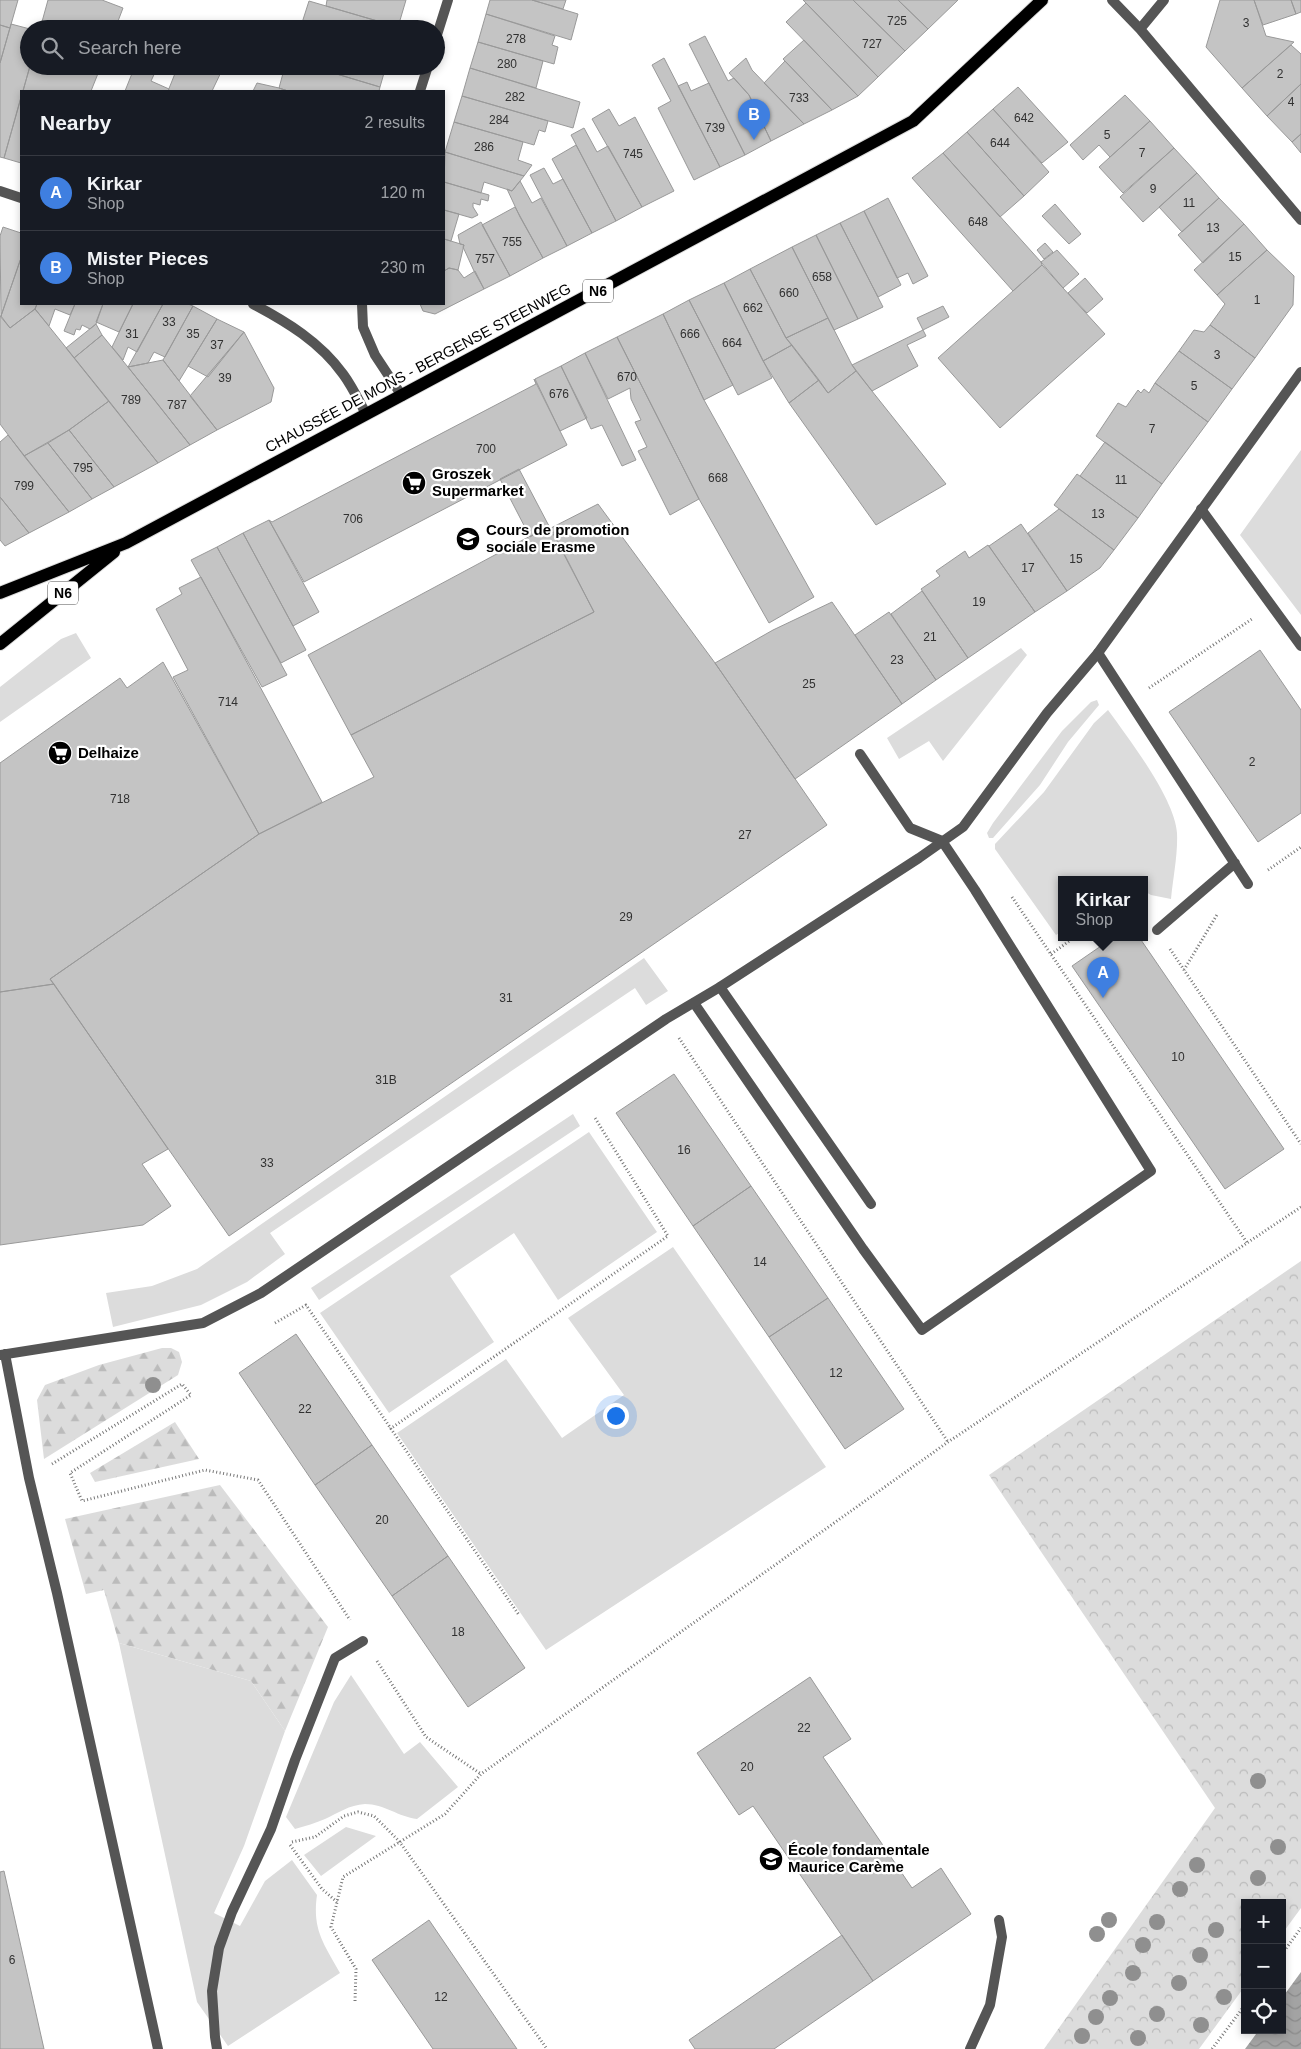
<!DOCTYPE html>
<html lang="en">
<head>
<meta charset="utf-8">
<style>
  :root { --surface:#171b24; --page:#242831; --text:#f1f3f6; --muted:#9ea1a6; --line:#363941; --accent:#858687 }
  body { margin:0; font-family:Arial,sans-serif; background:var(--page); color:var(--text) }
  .controls { position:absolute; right:15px; bottom:15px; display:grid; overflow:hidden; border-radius:0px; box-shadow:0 2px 8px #0003 }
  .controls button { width:45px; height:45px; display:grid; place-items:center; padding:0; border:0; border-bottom:1px solid var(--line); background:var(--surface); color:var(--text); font:25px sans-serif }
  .you { position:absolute; left:615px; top:1415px; width:18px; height:18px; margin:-12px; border:4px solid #fff; border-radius:50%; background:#1a73e8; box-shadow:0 0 0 8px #1a73e833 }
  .badge { display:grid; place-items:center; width:32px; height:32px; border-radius:50%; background:var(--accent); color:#fff; font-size:16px; font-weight:700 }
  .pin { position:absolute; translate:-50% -41px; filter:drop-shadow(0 1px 2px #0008) }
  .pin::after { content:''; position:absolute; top:26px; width:18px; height:15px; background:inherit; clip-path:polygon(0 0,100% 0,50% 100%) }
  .popup { position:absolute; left:1058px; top:876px; width:90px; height:65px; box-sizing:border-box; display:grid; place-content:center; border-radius:0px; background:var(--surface); filter:drop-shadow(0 1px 4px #0005); font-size:16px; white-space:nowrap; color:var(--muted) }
  .popup b { font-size:19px; color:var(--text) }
  .popup::after { content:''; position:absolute; left:50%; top:100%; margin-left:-10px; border:10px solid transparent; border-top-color:var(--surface) }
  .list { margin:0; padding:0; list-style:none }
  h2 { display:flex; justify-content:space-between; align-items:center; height:65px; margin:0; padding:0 20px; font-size:21px }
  h2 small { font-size:16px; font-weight:400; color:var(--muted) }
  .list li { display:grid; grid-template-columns:32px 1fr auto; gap:15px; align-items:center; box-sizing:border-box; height:75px; padding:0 20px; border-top:1px solid var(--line) }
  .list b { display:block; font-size:19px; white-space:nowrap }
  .list p { margin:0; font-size:16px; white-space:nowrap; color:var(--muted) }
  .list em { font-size:16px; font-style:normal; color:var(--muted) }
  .icon { flex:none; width:28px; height:28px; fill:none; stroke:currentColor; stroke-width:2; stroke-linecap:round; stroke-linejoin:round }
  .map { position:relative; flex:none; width:1301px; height:2049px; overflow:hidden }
  .search { position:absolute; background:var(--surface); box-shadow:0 2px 8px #0003; left:20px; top:20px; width:425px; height:55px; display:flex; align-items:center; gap:12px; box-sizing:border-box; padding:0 18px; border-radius:28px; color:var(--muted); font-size:19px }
  .panel { position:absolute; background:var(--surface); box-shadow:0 2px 8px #0003; left:20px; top:90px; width:425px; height:215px; border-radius:0px }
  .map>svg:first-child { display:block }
  .grass { fill:#dcdcdc }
  .forest { fill:url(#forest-firs) }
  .park { fill:url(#park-crowns) }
  .water { fill:url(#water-waves) }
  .building { fill:#c4c4c4; stroke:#999 }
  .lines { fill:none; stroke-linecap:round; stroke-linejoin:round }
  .primary-casing { stroke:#dbdbdb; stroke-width:14 }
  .path { stroke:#777; stroke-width:3; stroke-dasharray:1 2.5; stroke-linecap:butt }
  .service { stroke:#555; stroke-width:10 }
  .minor { stroke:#555; stroke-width:10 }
  .primary { stroke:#000; stroke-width:12 }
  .tree { fill:#8f8f8f }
  .labels { text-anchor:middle; stroke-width:4.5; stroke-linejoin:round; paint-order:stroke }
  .number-label { font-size:12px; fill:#313131 }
  .shield { fill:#fff; stroke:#4c4c4c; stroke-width:1 }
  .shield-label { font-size:14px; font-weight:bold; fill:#000 }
  .street-label { font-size:15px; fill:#000; stroke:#fff }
  .poi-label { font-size:15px; font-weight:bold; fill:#000; stroke:#fff; text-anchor:start }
</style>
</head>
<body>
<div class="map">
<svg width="1301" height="2049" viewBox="0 0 1301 2049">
  <defs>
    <pattern id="forest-firs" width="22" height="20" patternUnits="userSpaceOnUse" patternTransform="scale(1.25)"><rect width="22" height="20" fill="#dcdcdc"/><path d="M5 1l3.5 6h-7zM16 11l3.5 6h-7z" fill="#bbb"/></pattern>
    <pattern id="park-crowns" width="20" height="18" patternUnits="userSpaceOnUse" patternTransform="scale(1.25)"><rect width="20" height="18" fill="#dcdcdc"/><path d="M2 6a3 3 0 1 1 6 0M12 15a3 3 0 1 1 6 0" fill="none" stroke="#bbb"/></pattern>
    <pattern id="water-waves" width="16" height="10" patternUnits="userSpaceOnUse" patternTransform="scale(1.25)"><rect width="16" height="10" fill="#a3a3a3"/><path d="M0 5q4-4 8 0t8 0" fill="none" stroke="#8b8b8b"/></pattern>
  </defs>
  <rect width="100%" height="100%" fill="#fff"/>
  <path class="grass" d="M1301,450V615L1240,535Z
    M76,633L91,658L0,722V687L61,639Z
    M1021,648L1027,655L943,761L929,741L899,759L887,738Z
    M1097,700L1099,705L1068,742L1040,785L993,838H989L987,833L993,823L1062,731L1091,702Z
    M1108,710C1129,739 1175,799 1177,833C1178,854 1173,878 1171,899L1151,895L1144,891V879H1062V931L1056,935L995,849V844L1044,792L1094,723Z
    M644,958L668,991L646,1005L635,988L270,1233L285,1254L247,1282L201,1305L113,1327L106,1293L152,1286L197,1269Z
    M573,1114L580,1126L319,1300L311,1288Z
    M589,1132L657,1232L558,1300L514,1233L450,1276L494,1342L389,1413L320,1313Z
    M673,1247L826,1467L546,1650L397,1433L506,1359L562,1438L624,1395L568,1318Z
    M119,1643L251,1681L285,1731L244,1846L214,1913L240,1926L265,1881L292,1860L317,1895C312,1930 324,1944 340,1973L228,2046L197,2002Z
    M351,1675L404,1754L420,1742L458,1787L417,1819C399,1817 384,1804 365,1804C349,1805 338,1813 325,1819C316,1823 305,1826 295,1829L286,1817L334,1702Z
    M346,1827L376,1836L321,1876L304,1855Z"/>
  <path class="forest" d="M162,1348H171L179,1352L182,1362L178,1375L44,1459L37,1400L45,1385L99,1365Z
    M175,1422L199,1459L95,1482L90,1473Z
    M220,1485L328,1627L285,1731L251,1681L119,1643L104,1590L86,1594L65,1519Z"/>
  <path class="park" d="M1301,1261V1908L1282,1934V1903H1245V1986L1199,2049H1044L1215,1808L989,1475Z"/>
  <path class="water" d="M1301,1972V2049H1245L1259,2030H1282V1998Z"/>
  <path class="building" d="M0,0H18L10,28L0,25Z
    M48,0H102L123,8L115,29H40Z
    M327,0H406L398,27L326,6Z
    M490,0H532L578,14L571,40L486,14Z
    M532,0H566L563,9Z
    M803,0H853L905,51L878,77Z
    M853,0H898L928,29L905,51Z
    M898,0H958L928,29Z
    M1220,0H1254L1266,36L1294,42L1242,88L1206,47Z
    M1254,0H1291L1296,14L1263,25Z
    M1291,0H1301V12L1296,14Z
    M309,1L398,27L397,29H300Z
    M806,3L878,77L858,96L786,22Z
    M486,14L555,36L552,45L558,47L554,64L478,42Z
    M11,24L30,29V66L4,158L0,157V63Z
    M0,25L10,28L0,63Z
    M705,36L728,81L734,78L749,95L771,141L745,155L689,44Z
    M804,40L820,57L858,96L832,110L783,59Z
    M478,42L543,61L536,88L470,68Z
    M1291,45L1301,54V84L1267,116L1242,88Z
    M664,58L720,167L694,180L658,108L671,101L652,65Z
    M746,58L752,70L804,124L771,141L749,95L729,73Z
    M785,61L832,110L804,124L764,83Z
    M30,66H101L91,91H23Z
    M135,66H158L151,81L169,89L168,91H125Z
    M178,66H224L212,91H168Z
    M285,66H310L380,87L379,91H288L279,88Z
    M310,66H386L380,87Z
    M470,68L580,102L573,128L462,96Z
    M687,82L691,91L709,83L745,155L720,167L678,86Z
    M257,83L279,88L288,91H253Z
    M1301,84V134L1292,142L1267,116Z
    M1018,87L1068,142L1042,163L993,109Z
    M1125,95L1150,121L1110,157L1099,145L1083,160L1070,145Z
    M462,96L548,121L545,132L539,130L534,145L454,122Z
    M21,97V163L4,158Z
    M609,109L619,126L635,117L674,191L642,207L592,119Z
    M993,109L1049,172L1024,196L967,132Z
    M1150,121L1174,148L1123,193L1099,167Z
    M454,122L523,142L518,160L532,165L524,176L445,152Z
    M584,128L597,152L608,146L642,207L616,221L571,135Z
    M967,132L1024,196L1000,217L943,153Z
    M1301,134V153L1292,142Z
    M576,145L616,221L592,233L552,159Z
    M1174,148L1197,173L1143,222L1120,197Z
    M445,152L497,168L524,176L512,191L484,182L481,193L444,182Z
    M943,153L1041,262L1042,265L1013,291L912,178Z
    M544,168L553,184L563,179L592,233L567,246L530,175Z
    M1197,173L1219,198L1182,232L1159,207Z
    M520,181L532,203L541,198L567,246L543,258L520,217L507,189L512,191Z
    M444,182L489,195L488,201L481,199L480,205L473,203V207L478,215L472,218L444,210Z
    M888,198L928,276L913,284L908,273L897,278L864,211Z
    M1219,198L1244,224L1203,263L1178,235Z
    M1055,204L1081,234L1069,244L1042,216Z
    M515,207L543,258L510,276L482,225Z
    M444,210L459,214L451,241L444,239Z
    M864,211L901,285L878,297L840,223Z
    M481,222L510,276L484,289L474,271L463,247L464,245L460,244L458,235Z
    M840,223L883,307L858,319L816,235Z
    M1244,224L1267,250L1217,295L1194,270Z
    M3,227L21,233V258L1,316L0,236Z
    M816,235L858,319L834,330L792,247Z
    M444,239L464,245L458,270L449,268L444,271Z
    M1045,243L1053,252L1044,259L1037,250Z
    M792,247L828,318L786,338L750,269Z
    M1057,250L1079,274L1063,288L1041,262Z
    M1267,250L1294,276L1293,305L1255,358L1210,325L1225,304L1217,295Z
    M21,258V304H37L35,309L10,328L1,316Z
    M1042,265L1105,334L1000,428L938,358Z
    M449,268L458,270L464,278L475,271L484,289L435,314L423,311L420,304H444V271Z
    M750,269L786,338L792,345L763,361L724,283Z
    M1085,278L1103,299L1087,313L1068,293Z
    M724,283L772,378L738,395L689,300Z
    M689,300L733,385L704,400L663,314Z
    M37,304H75L70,315L55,309L49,326L35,309Z
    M75,304H103L96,324L90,329L82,325L80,330L76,329L74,335L64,331Z
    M103,304H133L119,332L96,322Z
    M133,304H163L137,352L128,347L123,360L112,347Z
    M163,304H188L193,306L165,357L154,352L148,363L128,367Z
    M193,306L217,319L179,381L163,360Z
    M943,306L949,317L923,330L917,318Z
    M35,309L109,401L69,430L24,456L0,424V316L10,328Z
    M663,314L704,400L814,597L769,623L699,499L617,337Z
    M828,318L852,365L856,371L828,393L786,338Z
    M217,319L244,332L208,377L188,366Z
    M96,324L102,335L74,358L66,348Z
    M1210,325L1255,358L1232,389L1179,351L1194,330L1204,332Z
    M923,330L926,336L907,345L918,366L872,391L852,365Z
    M244,332L274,388L271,402L217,430L190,396Z
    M102,335L153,398L190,445L158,463L74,358Z
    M617,337L699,499L670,515L638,451L647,447L635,422L641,420L631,399L630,388L608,399L585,353Z
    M792,345L819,380L789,403L763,361Z
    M1179,351L1232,389L1208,422L1155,383Z
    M585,353L636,460L622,466L602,425L591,429L561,366Z
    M163,360L217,430L190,445L128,367Z
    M561,366L587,418L560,431L535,379Z
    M856,371L946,484L876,525L789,403L819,380L828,393Z
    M534,379L567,445L304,582L269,520L272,522L536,384Z
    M1155,383L1208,422L1162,484L1096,436L1118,403L1126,407L1138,390L1141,393L1144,389L1149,393Z
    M109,401L158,463L114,487L69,430Z
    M69,430L114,487L92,499L48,443Z
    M8,435L69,512L29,533L0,497V442Z
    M1105,442L1162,484L1138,518L1080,476Z
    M48,443L92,499L69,512L24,456Z
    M519,469L549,526L530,537L500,479Z
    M1077,474L1138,518L1114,550L1054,505Z
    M0,497L29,533L5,546L0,540Z
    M598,504L715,663L827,825L229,1236L50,979L259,834L374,777L351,735L594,612L551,528Z
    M1059,509L1114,550L1100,568L1067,591L1028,533Z
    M269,520L319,612L293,626L243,533Z
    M1021,524L1067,591L1035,612L989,546Z
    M549,526L594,612L351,735L308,655Z
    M243,533L306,650L281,663L217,547Z
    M988,545L1035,612L968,658L921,589L940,576L936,571L965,551L969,558Z
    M217,547L287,675L262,687L191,560Z
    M201,577L322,802L259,834L173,677L188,670L156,609L182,594L179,588Z
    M922,591L968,658L936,680L891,614Z
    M832,602L902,704L795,779L715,663L773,630Z
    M889,612L936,680L902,704L855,635Z
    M1260,650L1301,710V813L1258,842L1169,712Z
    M163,662L259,834L50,979L54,984L0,992V763L120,678L127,688Z
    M1114,937H1139L1284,1149L1225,1189L1072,966Z
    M54,984L168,1149L142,1164L171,1206L143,1225L0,1245V992Z
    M674,1074L751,1186L693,1226L616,1113Z
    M751,1186L828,1298L769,1337L693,1226Z
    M828,1298L904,1409L845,1449L769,1337Z
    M296,1334L372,1445L315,1485L239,1373Z
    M372,1445L448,1556L392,1596L315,1485Z
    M448,1556L525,1668L468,1707L392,1596Z
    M810,1677L851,1739L823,1757L912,1888L941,1868L971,1914L873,1981L753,1806L739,1815L697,1753Z
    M4,1871L44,2049H0V1872Z
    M429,1920L517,2049H433L372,1960Z
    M842,1935L873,1981L774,2049H695L689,2040Z"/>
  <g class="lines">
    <g class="primary-casing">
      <path id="primary" d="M0,593L126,543L913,121L1042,0
        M0,644L114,552"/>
    </g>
    <path class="path" d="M1149,688L1252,619
      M1268,870L1301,847
      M1012,897L1248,1244
      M1170,949L1301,1144
      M1051,954L1075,937
      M1184,970L1218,913
      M679,1038L948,1442
      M275,1323L306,1305L519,1615
      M390,1429L668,1236L595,1118
      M52,1464L182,1384L191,1395L70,1473L82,1501L205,1470L258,1480L350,1620
      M377,1661L426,1737L481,1774
      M292,1842L315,1837L344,1816L358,1812L374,1816L399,1841L547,2049
      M290,1845L322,1889L337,1902
      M1282,1954L1301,1928
      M355,2001L356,1969L331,1927L343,1877L445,1814L481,1774L948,1442L1301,1207
      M1212,2049L1245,2005"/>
    <path class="service" d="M1201,509L1301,646
      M1098,653L1248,884
      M1157,930L1235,863
      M720,987L871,1204
      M694,1003L863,1249L922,1330L1151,1171L975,890L942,841L910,828L860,754
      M217,2049L215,2037L212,1991L219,1948L232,1912L271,1829L295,1760L335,1658L363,1641
      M970,2049L990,2005L1002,1937L999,1920"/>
    <path class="minor" d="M1112,0L1140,29L1301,220
      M1140,29L1164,0
      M436,38L448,0
      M420,91L428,66
      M0,191L21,198
      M253,304C287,322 320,342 343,374C352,386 359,401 366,414
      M362,304L363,327L375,355L402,396
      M5,1354L29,1478L57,1593L158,2049
      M0,1355L203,1323L261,1293L666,1019L720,987L919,858L963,827L1047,713L1098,653L1301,372"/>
    <use href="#primary" class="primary"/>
  </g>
  <g class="tree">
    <circle cx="153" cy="1385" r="8"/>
    <circle cx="1258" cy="1781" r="8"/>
    <circle cx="1278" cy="1847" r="8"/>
    <circle cx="1197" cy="1865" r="8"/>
    <circle cx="1258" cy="1878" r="8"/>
    <circle cx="1180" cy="1889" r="8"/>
    <circle cx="1109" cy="1920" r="8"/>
    <circle cx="1157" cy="1922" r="8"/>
    <circle cx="1216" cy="1930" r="8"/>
    <circle cx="1097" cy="1934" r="8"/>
    <circle cx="1143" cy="1945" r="8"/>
    <circle cx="1200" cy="1955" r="8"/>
    <circle cx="1133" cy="1973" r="8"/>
    <circle cx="1179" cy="1983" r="8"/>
    <circle cx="1224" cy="1997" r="8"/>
    <circle cx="1110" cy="1998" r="8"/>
    <circle cx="1157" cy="2014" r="8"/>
    <circle cx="1096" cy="2017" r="8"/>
    <circle cx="1201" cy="2025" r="8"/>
    <circle cx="1082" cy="2036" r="8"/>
    <circle cx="1138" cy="2038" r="8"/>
  </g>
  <defs>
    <g id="supermarket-disc" transform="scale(1.25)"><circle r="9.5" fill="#000" stroke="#fff"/><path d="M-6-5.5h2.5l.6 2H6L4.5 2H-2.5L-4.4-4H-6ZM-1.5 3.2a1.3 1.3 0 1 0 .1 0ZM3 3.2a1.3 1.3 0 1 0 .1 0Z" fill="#fff"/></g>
    <g id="school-disc" transform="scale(1.25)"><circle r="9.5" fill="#000" stroke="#fff"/><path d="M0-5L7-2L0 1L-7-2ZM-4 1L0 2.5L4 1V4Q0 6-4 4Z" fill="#fff"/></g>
  </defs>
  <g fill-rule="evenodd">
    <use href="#supermarket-disc" x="414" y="483"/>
    <use href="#school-disc" x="468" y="539"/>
    <use href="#supermarket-disc" x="60" y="753"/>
    <use href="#school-disc" x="771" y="1859"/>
  </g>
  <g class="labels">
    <g class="number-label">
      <text x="897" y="25">725</text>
      <text x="1246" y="27">3</text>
      <text x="516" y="43">278</text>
      <text x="872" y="48">727</text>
      <text x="507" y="68">280</text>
      <text x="1280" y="78">2</text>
      <text x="515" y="101">282</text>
      <text x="799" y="102">733</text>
      <text x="1291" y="106">4</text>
      <text x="1024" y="122">642</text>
      <text x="499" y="124">284</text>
      <text x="715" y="132">739</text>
      <text x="1107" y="139">5</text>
      <text x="1000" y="147">644</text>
      <text x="484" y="151">286</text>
      <text x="1142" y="157">7</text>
      <text x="633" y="158">745</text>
      <text x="1153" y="193">9</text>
      <text x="1189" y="207">11</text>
      <text x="978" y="226">648</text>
      <text x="1213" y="232">13</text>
      <text x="512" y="246">755</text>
      <text x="1235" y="261">15</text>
      <text x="485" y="263">757</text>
      <text x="822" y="281">658</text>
      <text x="789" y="297">660</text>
      <text x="1257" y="304">1</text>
      <text x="753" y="312">662</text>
      <text x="169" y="326">33</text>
      <text x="132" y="338">31</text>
      <text x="193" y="338">35</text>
      <text x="690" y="338">666</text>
      <text x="732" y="347">664</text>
      <text x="217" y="349">37</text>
      <text x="1217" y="359">3</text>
      <text x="627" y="381">670</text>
      <text x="225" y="382">39</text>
      <text x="1194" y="390">5</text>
      <text x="559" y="398">676</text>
      <text x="131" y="404">789</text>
      <text x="177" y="409">787</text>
      <text x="1152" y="433">7</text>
      <text x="486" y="453">700</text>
      <text x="83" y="472">795</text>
      <text x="718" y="482">668</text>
      <text x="1121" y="484">11</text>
      <text x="24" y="490">799</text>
      <text x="1098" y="518">13</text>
      <text x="353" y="523">706</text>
      <text x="1076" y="563">15</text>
      <text x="1028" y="572">17</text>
      <text x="979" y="606">19</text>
      <text x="930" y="641">21</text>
      <text x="897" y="664">23</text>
      <text x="809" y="688">25</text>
      <text x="228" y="706">714</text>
      <text x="1252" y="766">2</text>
      <text x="120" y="803">718</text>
      <text x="745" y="839">27</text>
      <text x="626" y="921">29</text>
      <text x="506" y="1002">31</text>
      <text x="1178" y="1061">10</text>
      <text x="386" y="1084">31B</text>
      <text x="684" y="1154">16</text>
      <text x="267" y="1167">33</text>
      <text x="760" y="1266">14</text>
      <text x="836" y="1377">12</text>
      <text x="305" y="1413">22</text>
      <text x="382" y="1524">20</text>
      <text x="458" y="1636">18</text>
      <text x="804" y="1732">22</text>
      <text x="747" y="1771">20</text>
      <text x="12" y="1964">6</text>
      <text x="441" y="2001">12</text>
    </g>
    <g class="shield">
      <rect x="583" y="279.5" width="30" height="23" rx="4"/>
      <rect x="48" y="581.5" width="30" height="23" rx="4"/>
    </g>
    <g class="shield-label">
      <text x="598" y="296">N6</text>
      <text x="63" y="598">N6</text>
    </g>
    <g class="street-label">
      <text transform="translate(418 368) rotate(-28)" y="5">CHAUSSÉE DE MONS - BERGENSE STEENWEG</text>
    </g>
    <g class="poi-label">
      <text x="432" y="479">Groszek<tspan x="432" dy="17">Supermarket</tspan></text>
      <text x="486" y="535">Cours de promotion<tspan x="486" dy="17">sociale Erasme</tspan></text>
      <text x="78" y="758">Delhaize</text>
      <text x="788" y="1855">École fondamentale<tspan x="788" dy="17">Maurice Carème</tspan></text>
    </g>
  </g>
</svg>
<div class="controls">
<button>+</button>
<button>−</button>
<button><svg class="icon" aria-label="locate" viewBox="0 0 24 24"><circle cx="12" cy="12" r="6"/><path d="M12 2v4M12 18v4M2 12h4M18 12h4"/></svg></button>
</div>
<div class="you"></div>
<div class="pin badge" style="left:1103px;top:998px;background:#3f7fe0">A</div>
<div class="popup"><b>Kirkar</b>Shop</div>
<div class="pin badge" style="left:754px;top:140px;background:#3f7fe0">B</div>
<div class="search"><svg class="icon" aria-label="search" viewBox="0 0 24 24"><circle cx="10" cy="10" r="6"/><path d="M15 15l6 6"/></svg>Search here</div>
<section class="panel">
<h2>Nearby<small>2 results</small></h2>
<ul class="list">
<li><span class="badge" style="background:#3f7fe0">A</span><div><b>Kirkar</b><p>Shop</p></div><em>120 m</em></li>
<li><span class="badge" style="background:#3f7fe0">B</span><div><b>Mister Pieces</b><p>Shop</p></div><em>230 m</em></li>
</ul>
</section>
</div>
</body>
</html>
